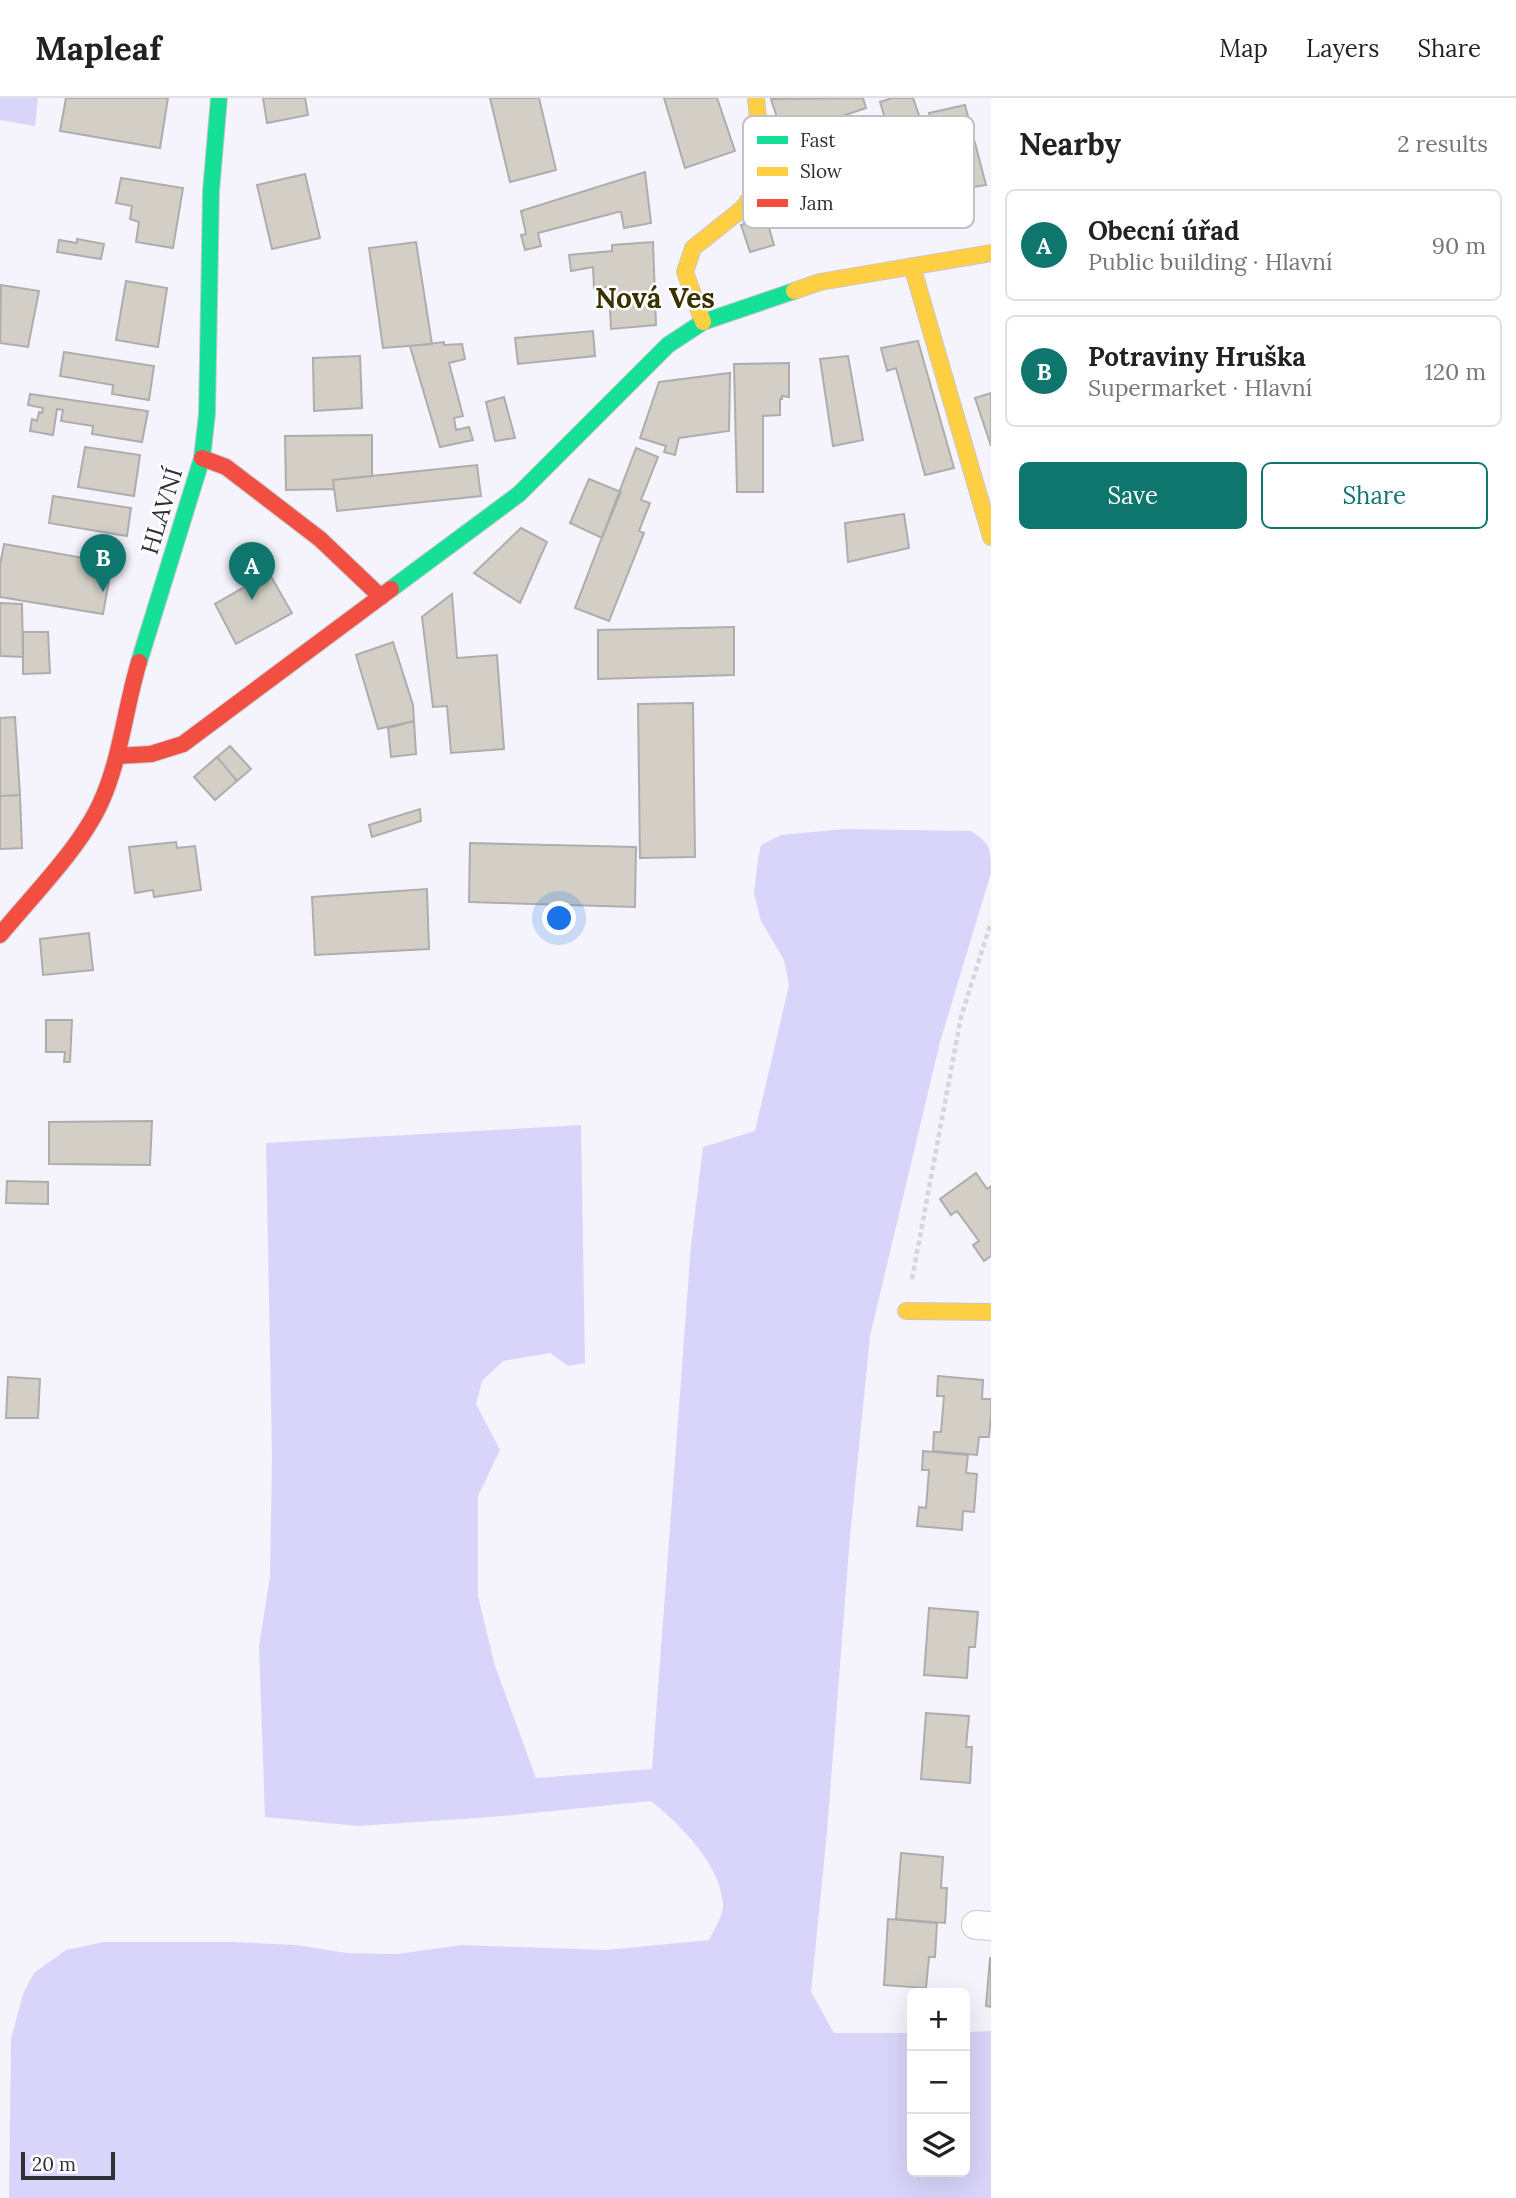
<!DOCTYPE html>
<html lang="en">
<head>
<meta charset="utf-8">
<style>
  :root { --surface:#fff; --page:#f6f6f6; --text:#222; --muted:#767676; --line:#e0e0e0; --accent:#0f766e }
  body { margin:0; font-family:Lora,serif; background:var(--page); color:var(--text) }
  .controls { position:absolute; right:21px; bottom:21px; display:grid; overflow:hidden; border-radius:10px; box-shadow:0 7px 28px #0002 }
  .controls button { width:63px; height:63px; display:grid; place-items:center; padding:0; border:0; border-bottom:2px solid var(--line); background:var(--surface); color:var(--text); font:35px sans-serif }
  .scale { position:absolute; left:21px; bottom:18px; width:94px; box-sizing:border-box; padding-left:7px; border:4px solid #303035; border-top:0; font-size:19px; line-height:24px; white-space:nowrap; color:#303035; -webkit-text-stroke:5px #fff; paint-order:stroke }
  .you { position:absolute; left:560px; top:821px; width:24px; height:24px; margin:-18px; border:5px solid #fff; border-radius:50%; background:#1a73e8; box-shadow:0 0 0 10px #1a73e833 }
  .badge { display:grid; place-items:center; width:46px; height:46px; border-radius:50%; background:var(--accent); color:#fff; font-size:23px; font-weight:700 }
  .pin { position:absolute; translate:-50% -58px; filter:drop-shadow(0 2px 4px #0008) }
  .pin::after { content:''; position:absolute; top:37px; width:24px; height:21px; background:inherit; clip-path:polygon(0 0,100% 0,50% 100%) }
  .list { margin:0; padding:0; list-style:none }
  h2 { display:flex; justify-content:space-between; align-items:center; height:91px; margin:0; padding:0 28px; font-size:30px }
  h2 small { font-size:23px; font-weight:400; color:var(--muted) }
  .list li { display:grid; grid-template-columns:46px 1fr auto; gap:21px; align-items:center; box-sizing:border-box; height:112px; margin:0 14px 14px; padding:0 14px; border:2px solid var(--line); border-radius:10px }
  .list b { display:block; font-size:26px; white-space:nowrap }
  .list p { margin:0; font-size:23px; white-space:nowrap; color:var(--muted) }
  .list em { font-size:23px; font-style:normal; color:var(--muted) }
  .actions { display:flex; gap:14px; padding:21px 28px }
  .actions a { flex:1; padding:16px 0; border:2px solid var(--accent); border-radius:10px; text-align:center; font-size:24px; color:var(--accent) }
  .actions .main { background:var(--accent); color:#fff }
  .icon { flex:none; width:38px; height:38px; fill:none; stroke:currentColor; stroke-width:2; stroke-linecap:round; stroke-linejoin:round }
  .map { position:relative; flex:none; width:991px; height:2100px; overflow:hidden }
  header { display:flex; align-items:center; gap:42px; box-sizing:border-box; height:98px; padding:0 35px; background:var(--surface); border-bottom:2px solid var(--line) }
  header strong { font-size:33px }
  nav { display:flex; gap:38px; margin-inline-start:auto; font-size:24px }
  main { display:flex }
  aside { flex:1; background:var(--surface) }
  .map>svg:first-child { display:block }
  .green { fill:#d9d5fa }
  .building { fill:#d3cfc6; stroke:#aeadae; stroke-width:2 }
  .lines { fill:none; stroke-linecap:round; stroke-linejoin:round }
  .street-casing { stroke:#c8c7cd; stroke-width:30 }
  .fast-casing { stroke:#c8c7cd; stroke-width:18 }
  .slow-casing { stroke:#c8c7cd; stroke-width:18 }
  .jam-casing { stroke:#c8c7cd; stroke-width:18 }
  .path { stroke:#d6d6d9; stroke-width:4.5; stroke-dasharray:5 3.5; stroke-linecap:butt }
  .street { stroke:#fefdff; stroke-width:28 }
  .fast { stroke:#16e098; stroke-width:16 }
  .slow { stroke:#ffcf43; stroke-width:16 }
  .jam { stroke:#f24e42; stroke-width:16 }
  .labels { text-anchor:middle; stroke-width:5; stroke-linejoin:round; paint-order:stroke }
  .street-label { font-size:24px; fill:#303035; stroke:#fff }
  .quarter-label { font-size:28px; font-weight:bold; fill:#393004; stroke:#fff }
  .key { fill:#fff; stroke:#c1c1c2; stroke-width:2 }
  .key-label { font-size:19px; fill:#303035 }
</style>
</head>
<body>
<header>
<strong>Mapleaf</strong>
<nav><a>Map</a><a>Layers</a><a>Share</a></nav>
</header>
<main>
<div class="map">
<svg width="991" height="2100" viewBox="0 0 991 2100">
  <rect width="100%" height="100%" fill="#f5f4fc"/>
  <path class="green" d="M0,0H38L35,28L0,22Z
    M844,731L971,733C991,747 991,750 991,775L940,944L870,1238L850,1439L827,1734L811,1894L834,1935H912V2074H965V1934L991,1933V2100H9L11,1941L23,1896L34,1875L66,1852L104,1844H234L296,1847L346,1855L397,1856L462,1847L606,1852L709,1842C713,1833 724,1817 723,1807C721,1767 680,1726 651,1703L492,1719L358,1728L265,1719L259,1548L270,1478L272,1358L266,1045L581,1027L585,1265L568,1268L550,1255L503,1263L482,1283L476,1306L500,1352L478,1398V1498L495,1568L536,1680L652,1671L691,1147L703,1049L755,1033L789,887L784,862L761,823L754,795L758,761L761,747L781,737Z"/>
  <path class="building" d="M66,0H168L160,50L60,33Z
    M263,0H305L308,17L267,25Z
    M490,0H539L556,72L510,84Z
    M664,0H717L735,53L685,70Z
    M863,0L866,10L783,38L771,1Z
    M892,0H913L920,20L888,30L880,4Z
    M965,7L986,87L948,93L929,15Z
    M645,74L651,125L624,130L621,114H618L538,135L541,148L525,152L521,137L526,136L521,113Z
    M305,76L320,140L272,151L257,87Z
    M121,80L183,90L173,150L136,144L139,124L130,121L132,108L116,105Z
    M766,119L774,147L750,154L741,127Z
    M77,141L104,146L101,161L57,154L59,142L77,145Z
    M416,144L432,246L383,250L369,150Z
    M653,144L656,227L611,231L609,189L594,190L593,169L571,173L569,157L612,153V147Z
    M126,183L167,190L158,249L116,242Z
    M1,187L39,193L28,249L0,245Z
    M593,233L595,258L518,266L515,240Z
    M918,243L954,370L925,377L896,270L887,273L881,250Z
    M444,244V247L462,246L465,261L449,265L463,318L454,320L456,332L469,329L473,342L440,349L410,248Z
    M64,254L154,268L149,302L112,296L113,287L60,278Z
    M360,258L362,310L314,313L313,260Z
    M848,258L863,342L833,348L820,261Z
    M789,265V299L782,298V301H780V317L763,318V394H737L734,266Z
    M730,275L729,333L679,340L675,357L664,354L666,348L640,340L659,284Z
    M991,295V348L975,300Z
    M30,296L148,313L142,344L92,336L93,328L61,323L63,312L57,311L53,337L30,333L32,321L37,323L39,314L42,315L43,310L28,307Z
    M504,299L515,340L495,343L486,304Z
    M372,337V378L333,382L334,391L286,392L285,338Z
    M85,349L140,357L134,398L78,389Z
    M636,350L658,359L641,402L650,405L639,433L644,435L609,523L575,510Z
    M477,367L481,398L337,413L333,382Z
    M589,381L621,394L602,440L570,425Z
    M53,398L131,410L127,438L49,425Z
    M904,416L909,450L848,464L845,425Z
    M521,430L547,444L520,505L474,475Z
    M4,446L112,465L103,516L0,499V467Z
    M269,475L292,515L236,546L215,506Z
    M452,496L457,560L497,557L504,651L451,655L447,608L433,609L422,519Z
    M0,505L22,506L23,559L0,558Z
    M734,529V577L598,581V532Z
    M23,534H48L50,575L23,576Z
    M393,544L413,607L414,623L378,631L356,557Z
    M693,605L695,759L640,760L638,606Z
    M15,619L20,697L0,698V620Z
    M414,623L416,656L391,659L388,630Z
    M230,648L251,671L237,683L217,659Z
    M217,659L237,683L215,702L194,679Z
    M20,697L22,750L0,751V698Z
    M420,711L421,723L372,739L369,727Z
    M176,744L177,750L195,748L201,792L154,799L153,792L135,795L129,749Z
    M470,745L636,749L635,809L469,804Z
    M427,791L429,851L315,857L312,799Z
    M89,835L93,872L43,877L40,841Z
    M46,922H72L70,964H64L65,954H46Z
    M152,1023L150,1067L49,1066V1024Z
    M976,1075L987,1091L991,1088V1158L984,1163L973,1147L979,1143L957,1113L951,1117L940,1101Z
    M7,1083L48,1084V1106L6,1105Z
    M938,1278L983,1282L982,1301H991V1318L989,1339H979L977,1357L933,1353L934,1334H941L944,1298H937Z
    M8,1279L40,1281L38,1320H6Z
    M923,1353L968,1357L966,1375L977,1376L974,1414L963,1413L962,1432L917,1428L919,1409L926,1410L929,1372H922Z
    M929,1510L978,1514L975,1549H969L967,1580L924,1577Z
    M926,1615L969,1618L966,1649H972L970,1685L921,1681Z
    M901,1755L943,1759L941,1790H947L945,1825L896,1821Z
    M888,1821L937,1825L935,1859H929L926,1890L884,1887Z
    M990,1860H991V1909L986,1908Z"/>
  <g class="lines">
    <g class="street-casing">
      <path id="street" d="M976,1827L991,1828"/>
    </g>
    <g class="fast-casing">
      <path id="fast" d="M391,491L519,396L668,247L703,224L794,193
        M139,564L202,360L207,316L211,93L219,0"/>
    </g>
    <g class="slow-casing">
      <path id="slow" d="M912,168L991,439
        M794,193L820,184L991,155
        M703,224L685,174L693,150L742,111L764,82L756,0
        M906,1213L991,1214"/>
    </g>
    <g class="jam-casing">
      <path id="jam" d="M202,360L226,369L320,441L381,499
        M117,658L151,656L183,646L391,491
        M0,837C32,798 81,749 101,704C121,660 125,610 139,564"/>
    </g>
    <path class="path" d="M912,1181L961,919L991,824"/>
    <use href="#street" class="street"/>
    <use href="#fast" class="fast"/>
    <use href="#slow" class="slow"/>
    <use href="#jam" class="jam"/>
  </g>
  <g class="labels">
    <g class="street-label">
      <text transform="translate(162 413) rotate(-73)" y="8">HLAVNÍ</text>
    </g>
    <g class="quarter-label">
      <text x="655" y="210">Nová Ves</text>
    </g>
  </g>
  <rect x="743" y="18" width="231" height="112" rx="10" class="key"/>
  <rect x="757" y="38" width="31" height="8" fill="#16e098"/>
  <rect x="757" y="69" width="31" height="9" fill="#ffcf43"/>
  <rect x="757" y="101" width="31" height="8" fill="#f24e42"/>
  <g class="key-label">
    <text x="800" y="49">Fast</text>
    <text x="800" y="80">Slow</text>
    <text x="800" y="112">Jam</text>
  </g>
</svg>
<div class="controls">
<button>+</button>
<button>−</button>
<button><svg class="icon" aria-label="layers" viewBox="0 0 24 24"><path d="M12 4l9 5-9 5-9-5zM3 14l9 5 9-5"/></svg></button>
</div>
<div class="scale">20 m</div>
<div class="you"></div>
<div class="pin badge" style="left:252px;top:502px">A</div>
<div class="pin badge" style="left:103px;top:494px">B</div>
</div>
<aside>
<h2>Nearby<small>2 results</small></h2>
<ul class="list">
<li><span class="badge">A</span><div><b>Obecní úřad</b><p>Public building · Hlavní</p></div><em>90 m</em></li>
<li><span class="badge">B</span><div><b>Potraviny Hruška</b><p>Supermarket · Hlavní</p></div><em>120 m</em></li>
</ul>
<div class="actions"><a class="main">Save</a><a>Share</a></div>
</aside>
</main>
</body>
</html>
